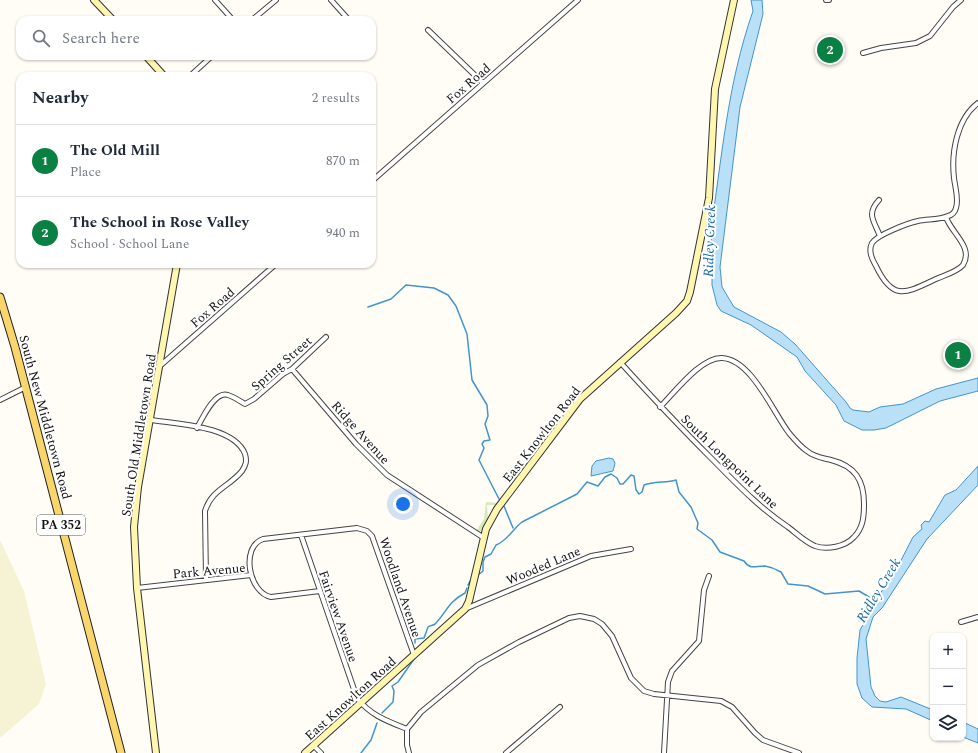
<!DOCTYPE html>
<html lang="en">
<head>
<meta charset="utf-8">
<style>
  :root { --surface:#fff; --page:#f2f2f3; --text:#1f2937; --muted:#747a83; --line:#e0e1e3; --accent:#0b8043 }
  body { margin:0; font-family:Spectral,serif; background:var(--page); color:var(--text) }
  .controls { position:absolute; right:12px; bottom:12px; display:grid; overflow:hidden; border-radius:8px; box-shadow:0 1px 3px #0004 }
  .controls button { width:36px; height:36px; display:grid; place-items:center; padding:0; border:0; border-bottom:1px solid var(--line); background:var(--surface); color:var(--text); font:20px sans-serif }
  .you { position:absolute; left:403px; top:504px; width:14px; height:14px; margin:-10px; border:3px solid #fff; border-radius:50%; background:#1a73e8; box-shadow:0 0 0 6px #1a73e833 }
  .badge { display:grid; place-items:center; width:26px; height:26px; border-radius:50%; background:var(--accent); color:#fff; font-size:13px; font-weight:700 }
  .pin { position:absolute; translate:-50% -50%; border:2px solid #fff; box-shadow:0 1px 4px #0006 }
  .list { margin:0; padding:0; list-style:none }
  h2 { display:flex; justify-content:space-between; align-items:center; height:52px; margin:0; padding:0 16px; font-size:17px }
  h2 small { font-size:13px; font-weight:400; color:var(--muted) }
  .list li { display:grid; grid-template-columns:26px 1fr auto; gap:12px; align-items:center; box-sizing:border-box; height:72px; padding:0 16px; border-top:1px solid var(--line) }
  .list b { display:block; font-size:15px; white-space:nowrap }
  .list p { margin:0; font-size:13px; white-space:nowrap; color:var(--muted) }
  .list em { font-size:13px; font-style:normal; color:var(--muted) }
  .icon { flex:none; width:22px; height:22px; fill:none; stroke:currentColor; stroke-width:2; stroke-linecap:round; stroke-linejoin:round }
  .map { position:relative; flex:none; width:978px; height:753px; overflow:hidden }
  .search { position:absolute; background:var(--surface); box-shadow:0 1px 3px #0004; left:16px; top:16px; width:360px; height:44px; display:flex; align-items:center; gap:10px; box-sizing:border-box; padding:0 14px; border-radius:12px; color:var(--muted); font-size:15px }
  .panel { position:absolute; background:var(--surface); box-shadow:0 1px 3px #0004; left:16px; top:72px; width:360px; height:196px; border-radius:12px }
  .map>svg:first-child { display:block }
  .farmland { fill:#f6f3d4 }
  .green { fill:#d5ebbd }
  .water { fill:#b9e0f7; stroke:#3f96cf }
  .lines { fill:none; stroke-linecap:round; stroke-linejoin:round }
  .stream { stroke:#3f96cf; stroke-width:1.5 }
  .street-casing { stroke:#444; stroke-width:6 }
  .secondary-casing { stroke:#333; stroke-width:8 }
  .primary-casing { stroke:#222; stroke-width:9 }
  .street { stroke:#fff; stroke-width:4 }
  .secondary { stroke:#fff6b0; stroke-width:6 }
  .primary { stroke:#f9d66b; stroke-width:7 }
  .labels { text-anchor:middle; stroke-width:4; stroke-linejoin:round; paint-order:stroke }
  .shield { fill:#fff; stroke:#585858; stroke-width:1 }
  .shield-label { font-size:12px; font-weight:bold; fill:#111 }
  .street-label { font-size:13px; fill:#111; stroke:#fff }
  .water-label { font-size:14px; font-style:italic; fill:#1768a6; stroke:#fff }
</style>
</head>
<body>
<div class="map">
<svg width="978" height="753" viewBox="0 0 978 753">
  <rect width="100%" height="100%" fill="#fffdf5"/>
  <path class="farmland" d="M0,540L24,591L46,684L39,704L0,738Z"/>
  <path class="green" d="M486,502L499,503L496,505H487L488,519L480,533L476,531L484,519Z"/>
  <path class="water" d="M751,0H762L763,14L740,107L720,267L722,287L734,307L781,332L795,344L846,402L850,408L853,410L869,412L880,407L903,404L936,389L978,378V391L940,401L886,428L874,430H862L844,421L836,405L805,371L797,357L751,325L721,311L717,305L712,285V242L710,235C722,159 727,85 753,11Z
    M609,458L613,459L615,463L613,471L591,476L592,466L596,461Z
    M978,466V485L927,539L882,608L873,617L866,639L871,687L875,696L880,701L886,702L901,697L933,710V721L906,709L872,707L862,698L857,684V658L860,630L884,587L897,568L913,537L922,529L921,525L925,521L929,522L945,495L956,490Z
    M963,722L978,729V743L963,737Z"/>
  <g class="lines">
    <path class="stream" d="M368,307L391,299L406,285L434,288L448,295L456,306L467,334L472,380L487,405L488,416L485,424L490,440L484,441L482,444L484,448L479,460L499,499
      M504,506L513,528
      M478,575L483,571V562L485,557L491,554L496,545C506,542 513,529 522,522L577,494L587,482L598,486L605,477L611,474L617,478L620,484H623L631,475L634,476L636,490L639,494L642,492L644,485C654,481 666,483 676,480L679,492L691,507L698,523L697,529L712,540L720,552L744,561C750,570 755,566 765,566C771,567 776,569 781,572L788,584L808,586L825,594L859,591L869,597
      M468,585L470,581
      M415,643V639L424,638L428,627C431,625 434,626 436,623C448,610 447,603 465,593L467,588
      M382,713L393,702L394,691L392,686L398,682L414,659
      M361,753L371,740L377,723"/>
    <g class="street-casing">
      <path id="street" d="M215,0L233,20
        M331,0L349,20
        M826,0H829
        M252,20L276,0
        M428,30L483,83
        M863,53L881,48L916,43L930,36L953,7L961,0
        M190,76L212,56
        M372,181L578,0
        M879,200C866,214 874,221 880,236
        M946,217C951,233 974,247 963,265C957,272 945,275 936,279C906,293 893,302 876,266C872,259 868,251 872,243C877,235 908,223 918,221C928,219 939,220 948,216C952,215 955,212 956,208C959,199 955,187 954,178C951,152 957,119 978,103
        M620,362C649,394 678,425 709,456C734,481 758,507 788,527C796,533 805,542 815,546C827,550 845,547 854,537C863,528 864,517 864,504C864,480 855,466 831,460C823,458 814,457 807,451C801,447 794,439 789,433C773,412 751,359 722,358C701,357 675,392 660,407
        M161,365L276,264
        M292,369L356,444L387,475L484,538
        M0,400L26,387
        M151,420C178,424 234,426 245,454C247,461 246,465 242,471C229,487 212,489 205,511L206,580
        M197,428C202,419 215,390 228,395C234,397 240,401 245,404L254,399L283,374L292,369L326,337
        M301,535L357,698C370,715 387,721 407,729L421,712L478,665L519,642L569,618L580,616L594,619L602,624L612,636L631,678L644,691L654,694L721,701L732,707L755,733L763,740L799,753
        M137,588L251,575
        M320,591L271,597C249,593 240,547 263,539L357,528L367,531L372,536L414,655
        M465,609L591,556L631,549
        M961,622L978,617
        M407,729V745L409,753
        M313,745L321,753
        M506,753L560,707
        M664,753L668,682L672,671L699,641L704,590L709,576"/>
    </g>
    <g class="secondary-casing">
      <path id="secondary" d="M94,0L113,20
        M146,56L164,76
        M156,753L137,588L134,527L138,487L177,264
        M305,753L465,609L469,601L486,529L497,509L580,399L676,313L687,301L690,292L709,198L715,89L734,0"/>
    </g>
    <g class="primary-casing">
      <path id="primary" d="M0,297L15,347L121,753"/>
    </g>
    <use href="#street" class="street"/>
    <use href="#secondary" class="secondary"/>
    <use href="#primary" class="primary"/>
  </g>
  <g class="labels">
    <rect class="shield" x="37" y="515" width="48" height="20" rx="3"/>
    <g class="shield-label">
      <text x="61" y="529">PA 352</text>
    </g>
    <g class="street-label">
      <text transform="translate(468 83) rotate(-41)" y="5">Fox Road</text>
      <text transform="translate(212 307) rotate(-41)" y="5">Fox Road</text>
      <text transform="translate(281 363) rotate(-41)" y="5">Spring Street</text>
      <text transform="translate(46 417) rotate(75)" y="5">South New Middletown Road</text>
      <text transform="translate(361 432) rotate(48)" y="5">Ridge Avenue</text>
      <text transform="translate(541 434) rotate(-52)" y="5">East Knowlton Road</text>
      <text transform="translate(138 435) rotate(-81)" y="5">South Old Middletown Road</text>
      <text transform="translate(730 461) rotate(44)" y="5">South Longpoint Lane</text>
      <text transform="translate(543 565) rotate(-23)" y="5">Wooded Lane</text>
      <text transform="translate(209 570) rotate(-5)" y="5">Park Avenue</text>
      <text transform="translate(401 587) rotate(71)" y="5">Woodland Avenue</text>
      <text transform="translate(339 616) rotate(71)" y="5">Fairview Avenue</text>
      <text transform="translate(350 698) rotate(-42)" y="5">East Knowlton Road</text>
    </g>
    <g class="water-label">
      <text transform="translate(709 241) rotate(-88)" y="5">Ridley Creek</text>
      <text transform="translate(878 590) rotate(-59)" y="5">Ridley Creek</text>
    </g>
  </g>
</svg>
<div class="controls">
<button>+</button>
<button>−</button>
<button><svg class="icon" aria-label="layers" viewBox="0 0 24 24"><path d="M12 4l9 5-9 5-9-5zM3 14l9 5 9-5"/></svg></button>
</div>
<div class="you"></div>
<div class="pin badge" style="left:958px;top:355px">1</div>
<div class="pin badge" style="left:830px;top:50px">2</div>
<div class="search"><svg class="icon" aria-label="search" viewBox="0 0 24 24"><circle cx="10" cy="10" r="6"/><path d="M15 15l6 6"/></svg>Search here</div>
<section class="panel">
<h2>Nearby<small>2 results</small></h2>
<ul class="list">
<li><span class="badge">1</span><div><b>The Old Mill</b><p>Place</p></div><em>870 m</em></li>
<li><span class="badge">2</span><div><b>The School in Rose Valley</b><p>School · School Lane</p></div><em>940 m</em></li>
</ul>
</section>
</div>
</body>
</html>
